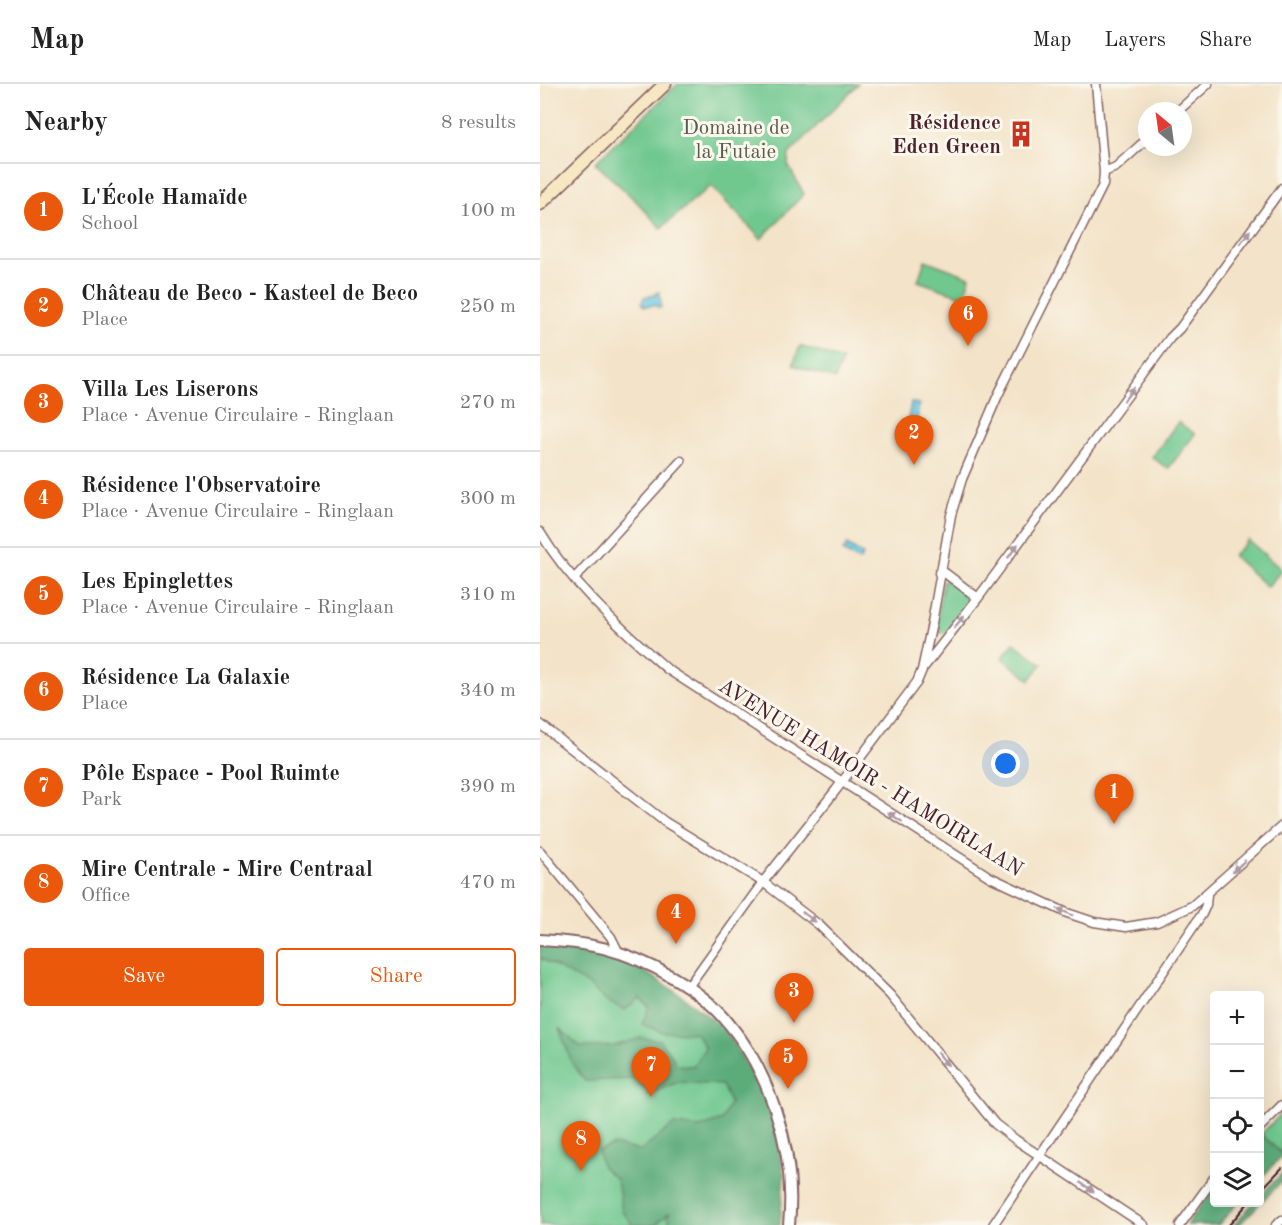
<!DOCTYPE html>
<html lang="en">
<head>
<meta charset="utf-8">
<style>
  :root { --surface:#fff; --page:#f2f2f2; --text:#222; --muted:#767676; --line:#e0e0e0; --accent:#ea580c }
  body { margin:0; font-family:"Old Standard TT",serif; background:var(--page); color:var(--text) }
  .controls { position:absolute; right:18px; bottom:18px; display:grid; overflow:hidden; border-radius:6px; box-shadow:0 6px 24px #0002 }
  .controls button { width:54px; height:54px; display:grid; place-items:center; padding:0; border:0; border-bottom:2px solid var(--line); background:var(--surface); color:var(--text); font:30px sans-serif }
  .compass { position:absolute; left:598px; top:18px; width:54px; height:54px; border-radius:50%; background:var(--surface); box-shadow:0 6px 24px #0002; rotate:331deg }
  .you { position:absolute; left:466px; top:680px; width:21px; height:21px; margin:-15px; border:4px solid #fff; border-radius:50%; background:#1a73e8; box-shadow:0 0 0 9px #1a73e833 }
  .badge { display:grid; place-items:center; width:39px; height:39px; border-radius:50%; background:var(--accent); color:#fff; font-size:20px; font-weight:700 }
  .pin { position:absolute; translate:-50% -50px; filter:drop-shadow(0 2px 3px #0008) }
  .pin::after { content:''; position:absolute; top:32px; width:21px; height:18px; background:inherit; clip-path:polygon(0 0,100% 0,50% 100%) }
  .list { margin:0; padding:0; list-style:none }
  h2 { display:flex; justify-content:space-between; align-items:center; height:78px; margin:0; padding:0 24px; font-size:26px }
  h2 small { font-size:20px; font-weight:400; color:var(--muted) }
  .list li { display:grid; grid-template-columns:39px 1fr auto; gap:18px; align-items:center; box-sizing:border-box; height:96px; padding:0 24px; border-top:2px solid var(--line) }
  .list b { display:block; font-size:22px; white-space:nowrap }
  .list p { margin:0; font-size:20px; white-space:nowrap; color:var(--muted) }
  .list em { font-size:20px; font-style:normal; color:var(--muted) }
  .actions { display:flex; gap:12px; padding:18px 24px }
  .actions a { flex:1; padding:14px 0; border:2px solid var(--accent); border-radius:6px; text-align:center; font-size:21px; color:var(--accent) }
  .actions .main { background:var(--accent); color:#fff }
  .icon { flex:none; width:33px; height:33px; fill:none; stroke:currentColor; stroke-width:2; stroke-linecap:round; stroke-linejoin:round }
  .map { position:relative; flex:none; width:742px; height:1141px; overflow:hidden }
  header { display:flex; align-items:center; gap:36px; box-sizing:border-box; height:84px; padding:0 30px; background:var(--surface); border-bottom:2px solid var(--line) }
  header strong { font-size:28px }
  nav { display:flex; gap:33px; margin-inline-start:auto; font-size:21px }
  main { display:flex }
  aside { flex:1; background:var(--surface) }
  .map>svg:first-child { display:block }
  .green { fill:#70c88f; stroke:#5d745d; stroke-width:1.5 }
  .forest { fill:#5cac7a; stroke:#536652; stroke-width:1.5 }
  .water { fill:#63c7e1; stroke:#567386; stroke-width:1.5 }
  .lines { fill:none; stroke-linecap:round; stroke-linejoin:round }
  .minor-casing { stroke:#856462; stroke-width:11 }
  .tertiary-casing { stroke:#856462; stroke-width:14 }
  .secondary-casing { stroke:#856462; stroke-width:15 }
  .minor { stroke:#fff; stroke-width:8 }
  .tertiary { stroke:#fff; stroke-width:10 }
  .secondary { stroke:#f8e7c3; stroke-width:12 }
  .rail { stroke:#4a1f2b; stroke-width:2 }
  .oneway { fill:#ae9aa0 }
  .labels { text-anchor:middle; stroke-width:6; stroke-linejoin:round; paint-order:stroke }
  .poi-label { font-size:21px; font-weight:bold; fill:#4a1f2b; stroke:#fbf7ec; text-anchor:end }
  .park-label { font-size:21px; fill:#575a4e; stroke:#fbf7ec }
  .street-label { font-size:21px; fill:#4a1f2b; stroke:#fbf7ec }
</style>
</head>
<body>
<header>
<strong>Map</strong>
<nav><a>Map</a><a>Layers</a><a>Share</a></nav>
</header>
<main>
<aside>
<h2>Nearby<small>8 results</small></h2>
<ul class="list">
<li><span class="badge">1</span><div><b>L'École Hamaïde</b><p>School</p></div><em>100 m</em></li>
<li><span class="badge">2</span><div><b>Château de Beco - Kasteel de Beco</b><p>Place</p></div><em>250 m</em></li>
<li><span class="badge">3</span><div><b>Villa Les Liserons</b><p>Place · Avenue Circulaire - Ringlaan</p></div><em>270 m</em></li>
<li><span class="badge">4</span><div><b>Résidence l'Observatoire</b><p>Place · Avenue Circulaire - Ringlaan</p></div><em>300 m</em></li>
<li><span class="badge">5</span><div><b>Les Epinglettes</b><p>Place · Avenue Circulaire - Ringlaan</p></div><em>310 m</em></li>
<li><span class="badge">6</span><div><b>Résidence La Galaxie</b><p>Place</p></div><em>340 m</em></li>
<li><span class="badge">7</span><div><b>Pôle Espace - Pool Ruimte</b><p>Park</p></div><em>390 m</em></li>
<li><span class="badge">8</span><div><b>Mire Centrale - Mire Centraal</b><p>Office</p></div><em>470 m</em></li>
</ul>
<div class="actions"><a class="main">Save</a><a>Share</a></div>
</aside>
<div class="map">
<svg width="742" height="1141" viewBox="0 0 742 1141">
  <rect width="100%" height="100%" fill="#fbf7ec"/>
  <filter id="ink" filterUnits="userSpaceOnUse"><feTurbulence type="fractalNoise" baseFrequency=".0167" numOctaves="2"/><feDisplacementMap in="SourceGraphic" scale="12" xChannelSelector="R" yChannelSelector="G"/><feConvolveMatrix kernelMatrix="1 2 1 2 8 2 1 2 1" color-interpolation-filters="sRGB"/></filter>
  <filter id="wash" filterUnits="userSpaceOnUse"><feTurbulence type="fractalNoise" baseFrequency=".008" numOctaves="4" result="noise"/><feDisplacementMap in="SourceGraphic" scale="24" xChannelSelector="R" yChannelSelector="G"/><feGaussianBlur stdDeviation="1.35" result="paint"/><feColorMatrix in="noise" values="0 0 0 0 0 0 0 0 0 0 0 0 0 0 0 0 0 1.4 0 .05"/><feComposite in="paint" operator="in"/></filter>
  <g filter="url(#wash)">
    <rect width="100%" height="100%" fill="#f3e3c8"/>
    <path class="green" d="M138,0H318L249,70L248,81L264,110L221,155L171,102L121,144L96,117L55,79Z
      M385,176L430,193L424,213L378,197Z
      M260,262L302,276L295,295L253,281Z
      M638,338L655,350L628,385L612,373Z
      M708,456L742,486L727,503L693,472Z
      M406,496H410L432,515L408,548L400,549L396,544L403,498Z
      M474,559L502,580L490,596L462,574Z
      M0,860L97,883L142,912L185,945L211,989L240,1141H0Z
      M742,1029V1070L721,1050Z"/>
    <path class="forest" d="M0,860L61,869L97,883L142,912L185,945L211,989L234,1036L244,1091L240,1141H129V1129L115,1141H93L82,1127L77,1096L62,1083L58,1067L74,1061L101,1067L133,1041L160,1044L182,1036L190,1019L182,1001L138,998L109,1010L97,995L45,997L32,979L19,944L41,963L74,962L101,954L119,956L132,972L136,981L153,982L165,964L156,949L122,948L102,940L109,923L100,914L85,926L66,917L49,901L0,874Z
      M721,1050L742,1070V1072L720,1095Z
      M742,1089V1097L699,1141H694L713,1119L720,1118V1112Z
      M674,1104V1118L698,1119L678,1141H646Z"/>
    <path class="water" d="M120,208L121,223L118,224L117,221L104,222L102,219L104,213L116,211V209Z
      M371,319L379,320L377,336L368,335Z
      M307,461L323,471L319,477L303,467Z"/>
  </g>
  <g filter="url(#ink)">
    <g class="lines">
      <g class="minor-casing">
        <path id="minor" d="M638,27L668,0
          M564,88L576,83L607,55
          M0,448C32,502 81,544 127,585L450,793L527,829L554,838L586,843L617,838L652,822L742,742
          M399,489H405L438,514
          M34,495L141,377
          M384,583L438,514L630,254L640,244L742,104
          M0,640L125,738L223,798L279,841L350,911L455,1040L476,1056L604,1141
          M0,767L71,853L79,869
          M148,903L223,798L296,706L377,598L382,586L392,539L411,431L422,395L458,311L563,101L564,88L556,0
          M720,1043L742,1021
          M453,1141L662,830L666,821L667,811
          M640,1141L674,1094
          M736,1141L742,1136"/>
      </g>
      <g class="tertiary-casing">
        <path id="tertiary" d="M0,856C21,857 42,859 63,864C106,875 163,905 190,941C210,965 225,995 235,1025C248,1063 253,1101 249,1141"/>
      </g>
      <g class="secondary-casing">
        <path id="secondary" d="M0,120L125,0"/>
      </g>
      <use href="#minor" class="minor"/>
      <use href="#tertiary" class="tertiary"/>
      <use href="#secondary" class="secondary"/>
      <path class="rail" d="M720,1107L742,1084
        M689,1141L709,1118"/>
    </g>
    <defs><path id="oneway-solid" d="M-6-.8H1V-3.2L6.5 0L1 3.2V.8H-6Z" transform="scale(1.5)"/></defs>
    <g class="oneway">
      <use href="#oneway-solid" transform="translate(705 153) rotate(-53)"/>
      <use href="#oneway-solid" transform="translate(589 310) rotate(-53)"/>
      <use href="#oneway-solid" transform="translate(473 467) rotate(-54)"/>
      <use href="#oneway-solid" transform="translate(419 538) rotate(-51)"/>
      <use href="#oneway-solid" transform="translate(355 733) rotate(-147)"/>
      <use href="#oneway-solid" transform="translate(699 782) rotate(138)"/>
      <use href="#oneway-solid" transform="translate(525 828) rotate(-157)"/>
      <use href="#oneway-solid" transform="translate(269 833) rotate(37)"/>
      <use href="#oneway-solid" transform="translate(403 975) rotate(51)"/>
      <use href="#oneway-solid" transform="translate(547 1103) rotate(34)"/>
    </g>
  </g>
  <defs>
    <g id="building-bare" transform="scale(2.07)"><path d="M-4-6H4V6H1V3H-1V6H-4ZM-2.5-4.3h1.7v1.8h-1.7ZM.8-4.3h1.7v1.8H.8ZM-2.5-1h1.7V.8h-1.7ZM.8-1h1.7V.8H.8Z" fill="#c8321e" stroke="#fbf7ec" stroke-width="2.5" paint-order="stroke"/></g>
  </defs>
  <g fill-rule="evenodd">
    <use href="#building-bare" x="481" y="50"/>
  </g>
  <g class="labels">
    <g class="poi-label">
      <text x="461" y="45">Résidence<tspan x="461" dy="24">Eden Green</tspan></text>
    </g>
    <g class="park-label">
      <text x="196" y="50">Domaine de<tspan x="196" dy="24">la Futaie</tspan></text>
    </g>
    <g class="street-label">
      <text transform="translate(331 693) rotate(32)" y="7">AVENUE HAMOIR - HAMOIRLAAN</text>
    </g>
  </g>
</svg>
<div class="controls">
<button>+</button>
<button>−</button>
<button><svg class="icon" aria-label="locate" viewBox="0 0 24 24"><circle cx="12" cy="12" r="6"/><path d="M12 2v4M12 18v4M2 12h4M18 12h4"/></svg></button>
<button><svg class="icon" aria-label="layers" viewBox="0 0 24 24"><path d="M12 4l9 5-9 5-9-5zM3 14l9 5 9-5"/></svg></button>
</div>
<svg class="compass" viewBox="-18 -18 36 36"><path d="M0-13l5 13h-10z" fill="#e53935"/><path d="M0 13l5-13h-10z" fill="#767676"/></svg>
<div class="you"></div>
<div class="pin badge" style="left:574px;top:740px">1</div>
<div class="pin badge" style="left:374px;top:381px">2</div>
<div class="pin badge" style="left:254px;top:939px">3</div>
<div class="pin badge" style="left:136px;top:860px">4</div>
<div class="pin badge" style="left:248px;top:1005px">5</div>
<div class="pin badge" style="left:428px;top:262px">6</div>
<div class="pin badge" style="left:111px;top:1013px">7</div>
<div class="pin badge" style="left:41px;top:1087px">8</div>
</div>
</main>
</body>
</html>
